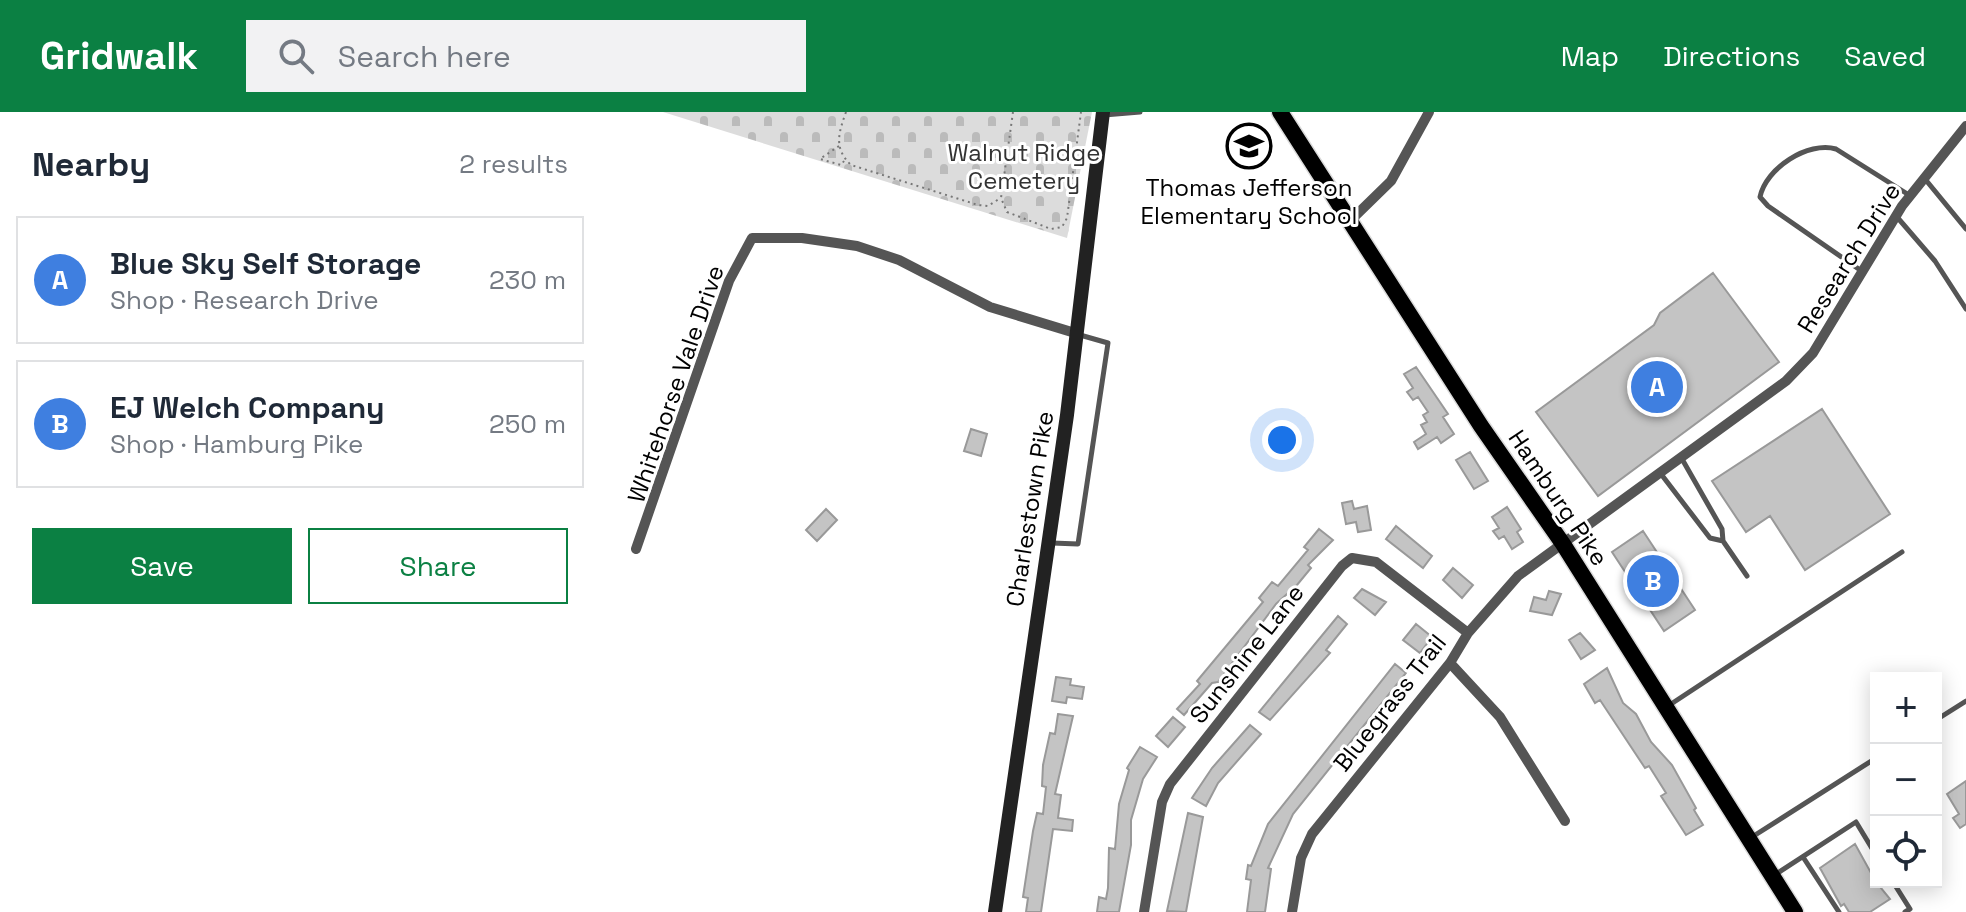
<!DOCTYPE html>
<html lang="en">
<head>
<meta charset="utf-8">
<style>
  :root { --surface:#fff; --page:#f2f2f3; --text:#1f2937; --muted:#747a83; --line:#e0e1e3; --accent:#0b8043 }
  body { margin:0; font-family:"Space Grotesk",sans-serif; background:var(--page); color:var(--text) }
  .controls { position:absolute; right:24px; bottom:24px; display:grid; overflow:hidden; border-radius:0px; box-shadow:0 4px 20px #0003 }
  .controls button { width:72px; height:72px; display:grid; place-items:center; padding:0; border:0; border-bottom:2px solid var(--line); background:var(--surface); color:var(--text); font:40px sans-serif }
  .you { position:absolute; left:682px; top:328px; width:28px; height:28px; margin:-20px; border:6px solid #fff; border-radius:50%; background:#1a73e8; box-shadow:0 0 0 12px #1a73e833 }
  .badge { display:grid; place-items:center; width:52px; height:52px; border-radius:50%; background:var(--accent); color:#fff; font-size:26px; font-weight:700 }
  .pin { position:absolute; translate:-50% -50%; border:4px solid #fff; box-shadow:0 2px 8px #0006 }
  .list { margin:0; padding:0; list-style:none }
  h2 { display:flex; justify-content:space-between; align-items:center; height:104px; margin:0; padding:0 32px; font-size:34px }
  h2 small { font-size:26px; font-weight:400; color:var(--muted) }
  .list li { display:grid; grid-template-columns:52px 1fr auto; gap:24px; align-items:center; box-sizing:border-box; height:128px; margin:0 16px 16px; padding:0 16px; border:2px solid var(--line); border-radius:0px }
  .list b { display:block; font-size:30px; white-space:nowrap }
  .list p { margin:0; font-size:26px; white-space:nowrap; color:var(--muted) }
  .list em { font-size:26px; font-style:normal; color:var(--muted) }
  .actions { display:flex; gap:16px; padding:24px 32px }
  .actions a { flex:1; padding:18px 0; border:2px solid var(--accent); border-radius:0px; text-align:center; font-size:28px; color:var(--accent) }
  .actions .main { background:var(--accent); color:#fff }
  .icon { flex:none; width:44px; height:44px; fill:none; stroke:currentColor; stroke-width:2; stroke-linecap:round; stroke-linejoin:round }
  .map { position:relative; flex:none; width:1366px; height:800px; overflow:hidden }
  header { display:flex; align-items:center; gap:48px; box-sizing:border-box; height:112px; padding:0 40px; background:var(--accent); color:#fff }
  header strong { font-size:38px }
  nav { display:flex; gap:44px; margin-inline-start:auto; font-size:28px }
  .search { width:560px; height:72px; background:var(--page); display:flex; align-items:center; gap:20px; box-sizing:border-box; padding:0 28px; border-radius:0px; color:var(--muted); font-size:30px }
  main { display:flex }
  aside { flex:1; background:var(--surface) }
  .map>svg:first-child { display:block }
  .cemetery { fill:url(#cemetery-stones) }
  .building { fill:#c4c4c4; stroke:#999; stroke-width:2 }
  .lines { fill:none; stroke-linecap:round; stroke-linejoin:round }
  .primary-casing { stroke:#dbdbdb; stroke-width:19 }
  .path { stroke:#777; stroke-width:2; stroke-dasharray:2 4; stroke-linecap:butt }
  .lane { stroke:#555; stroke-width:5 }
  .street { stroke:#555; stroke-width:10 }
  .secondary { stroke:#222; stroke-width:14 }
  .primary { stroke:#000; stroke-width:16 }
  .labels { text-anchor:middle; stroke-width:6; stroke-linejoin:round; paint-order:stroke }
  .park-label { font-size:24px; fill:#333; stroke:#fff }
  .poi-label { font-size:24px; fill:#000; stroke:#fff }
  .street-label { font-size:24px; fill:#000; stroke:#fff }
</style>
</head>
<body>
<header>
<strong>Gridwalk</strong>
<div class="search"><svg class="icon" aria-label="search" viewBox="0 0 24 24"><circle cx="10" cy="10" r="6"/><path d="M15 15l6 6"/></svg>Search here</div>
<nav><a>Map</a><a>Directions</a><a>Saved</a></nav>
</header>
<main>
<aside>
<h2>Nearby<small>2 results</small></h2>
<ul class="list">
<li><span class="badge" style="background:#3f7fe0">A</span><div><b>Blue Sky Self Storage</b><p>Shop · Research Drive</p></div><em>230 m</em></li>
<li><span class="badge" style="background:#3f7fe0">B</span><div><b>EJ Welch Company</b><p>Shop · Hamburg Pike</p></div><em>250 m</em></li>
</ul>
<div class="actions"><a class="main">Save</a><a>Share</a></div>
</aside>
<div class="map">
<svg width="1366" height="800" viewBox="0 0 1366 800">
  <defs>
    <pattern id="cemetery-stones" width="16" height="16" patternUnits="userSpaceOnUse" patternTransform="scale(2)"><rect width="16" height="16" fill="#dcdcdc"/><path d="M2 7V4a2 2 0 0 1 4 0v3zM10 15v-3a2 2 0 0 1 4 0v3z" fill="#bbb"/></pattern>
  </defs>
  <rect width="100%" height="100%" fill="#fff"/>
  <path class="cemetery" d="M63,0H492L467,126Z"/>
  <path class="building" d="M1113,161L1179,250L998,384L936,300L1054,213L1060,201Z
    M816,255L848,302L843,305L854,322L841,331L837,325L818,337L814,330L826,322L821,313L827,310L823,303L828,300L818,285L813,288L807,280L813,276L804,262Z
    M1222,297L1290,402L1205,458L1170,404L1146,420L1112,369Z
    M371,317L387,322L381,344L364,339Z
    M870,340L888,369L874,377L856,348Z
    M752,389L754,397L767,394L771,418L758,420L756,410L746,412L742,391Z
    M907,395L921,417L917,420L923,430L912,437L904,424L899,427L893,419L899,416L892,405Z
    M226,397L237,408L217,429L206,418Z
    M796,414L832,444L823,456L786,427Z
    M719,417L733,428L708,453L711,456L697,473L676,492L618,570L612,571L584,603L577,597L600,572L597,569L663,490L659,486L672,470L678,474L708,438L704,435Z
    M1043,419L1095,498L1064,519L1012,440Z
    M853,456L873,473L862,486L843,468Z
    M762,477L786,490L775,503L754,486Z
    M949,479L961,482L952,503L930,499L934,485L946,488Z
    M738,504L747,512L726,538L730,541L670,608L659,600Z
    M816,512L832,525L820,541L803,528Z
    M980,521L995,538L981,547L969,528Z
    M795,552L806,561L693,702L668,756L671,757L665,800H647L651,768L646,767L648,753L651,754L668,712Z
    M1007,556L1023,591L1036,602L1051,630L1072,653L1096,696L1094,698L1103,713L1086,723L1061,684L1066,681L1049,654L1045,656L1000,588L995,591L984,572Z
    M456,565L471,567L470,573L484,575L482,587L467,585L466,591L452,589Z
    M458,602L473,604L455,682L461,683L458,706L473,708L472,719L453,717L441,800H426L428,786L423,785L433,719L437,701L443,702L446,675L442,674L443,653L450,621L455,622Z
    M573,605L585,615L568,635L556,624Z
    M650,613L661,622L618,671L606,694L592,686L612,656Z
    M540,635L557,645L543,667L531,708V733L519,800H497L499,785L506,787L508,776L509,736L515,737L519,692L529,658L527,656Z
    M1366,669V712L1360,716L1353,706L1359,702L1347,682Z
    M588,701L603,705L586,800L567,799Z
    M1255,732L1276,770L1290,787L1270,800H1249L1244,792L1241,794L1220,756Z"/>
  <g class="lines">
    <g class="primary-casing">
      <path id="primary" d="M680,0L881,314L963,432L1195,800"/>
    </g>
    <path class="path" d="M246,0C239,20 233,36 251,53L378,93L388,94L399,87
      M413,0L401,86L407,100L451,117L462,115L467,106L481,0
      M239,34L220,47L241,53L244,49"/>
    <path class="lane" d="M504,3L540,0
      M1325,67L1366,117
      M1297,105L1335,149L1366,197
      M1263,160L1168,94L1160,85C1166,56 1208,29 1236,37L1309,83
      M1061,362L1110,426L1123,429L1122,417L1082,347
      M1123,429L1147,464
      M452,431L478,432L508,231L480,223
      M1068,594L1302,440
      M1336,608L1366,589
      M1152,725L1276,646
      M1203,745L1239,800
      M1176,762L1256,710L1276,743
      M1293,770L1310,797L1305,800"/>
    <path class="street" d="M749,110L791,69L829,0
      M36,437L129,169L152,126H202L257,134L299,148L390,195L475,221
      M850,551L900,605L965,709
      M544,800L562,690L570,672L742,454L752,446L776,450L868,521
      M692,800L701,746L712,722L850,551L868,521L918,464L1186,269L1213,241L1302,94L1366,14"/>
    <path class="secondary" d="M395,800L467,303L503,0"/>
    <use href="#primary" class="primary"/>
  </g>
  <defs>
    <g id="school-ring" transform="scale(2.3)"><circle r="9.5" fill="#fff" stroke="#000" stroke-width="1.5"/><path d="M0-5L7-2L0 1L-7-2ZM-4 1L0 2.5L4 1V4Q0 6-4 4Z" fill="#000"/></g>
  </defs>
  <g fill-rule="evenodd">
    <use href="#school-ring" x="649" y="34"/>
  </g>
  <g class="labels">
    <g class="park-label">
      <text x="424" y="49">Walnut Ridge<tspan x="424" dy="28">Cemetery</tspan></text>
    </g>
    <g class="poi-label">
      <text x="649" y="84">Thomas Jefferson<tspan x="649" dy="28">Elementary School</tspan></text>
    </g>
    <g class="street-label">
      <text transform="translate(1249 146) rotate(-58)" y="8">Research Drive</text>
      <text transform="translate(76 272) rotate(-71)" y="8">Whitehorse Vale Drive</text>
      <text transform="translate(958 386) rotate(56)" y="8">Hamburg Pike</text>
      <text transform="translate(430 397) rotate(-81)" y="8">Charlestown Pike</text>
      <text transform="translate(647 542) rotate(-52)" y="8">Sunshine Lane</text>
      <text transform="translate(790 591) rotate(-52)" y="8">Bluegrass Trail</text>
    </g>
  </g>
</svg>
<div class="controls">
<button>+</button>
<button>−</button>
<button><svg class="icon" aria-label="locate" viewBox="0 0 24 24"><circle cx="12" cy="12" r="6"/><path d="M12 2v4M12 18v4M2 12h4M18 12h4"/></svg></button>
</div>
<div class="you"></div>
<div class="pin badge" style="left:1057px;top:275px;background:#3f7fe0">A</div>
<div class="pin badge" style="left:1053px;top:469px;background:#3f7fe0">B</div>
</div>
</main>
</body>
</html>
